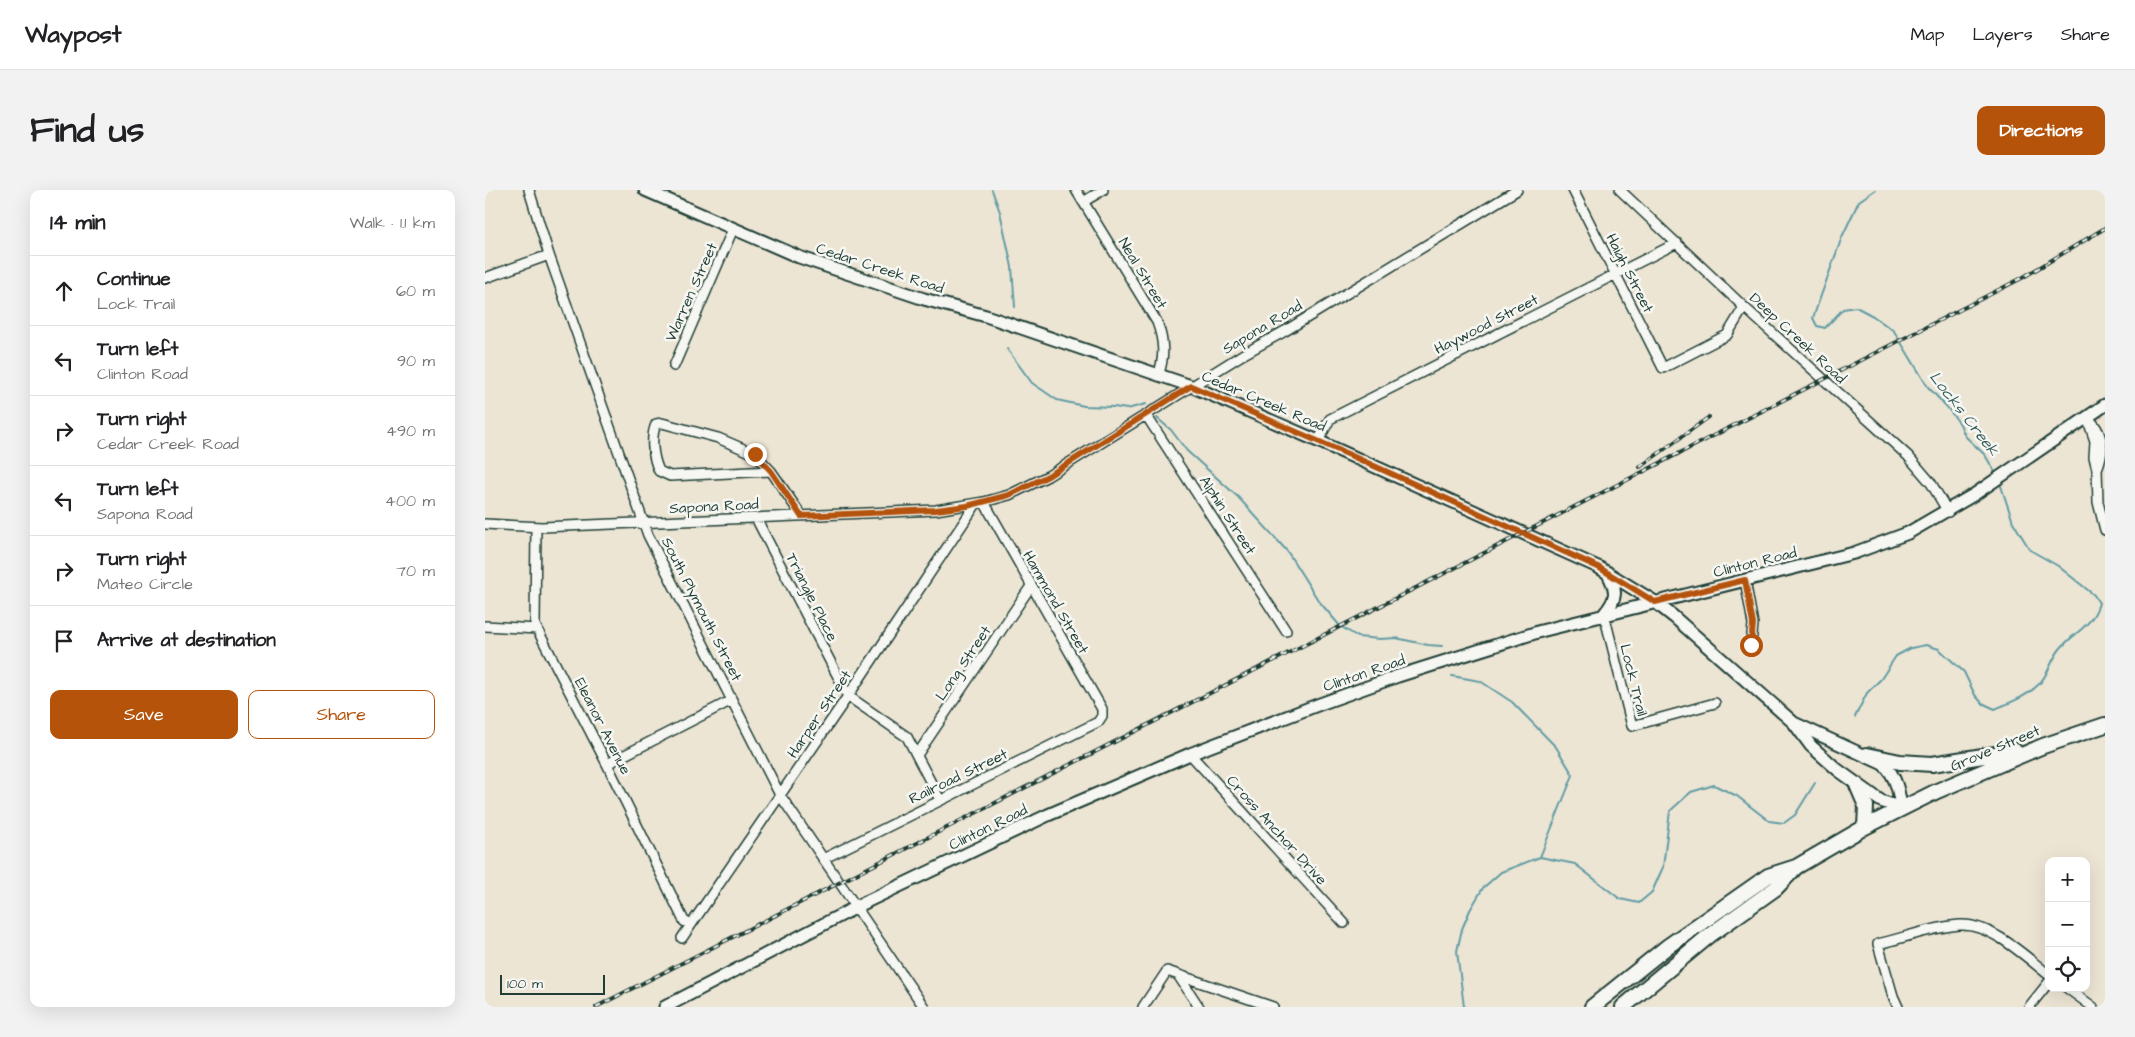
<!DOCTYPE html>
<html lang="en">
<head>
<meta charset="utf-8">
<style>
  :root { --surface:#fff; --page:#f2f2f2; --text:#202124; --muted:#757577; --line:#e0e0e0; --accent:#b45309 }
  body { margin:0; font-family:"Architects Daughter",sans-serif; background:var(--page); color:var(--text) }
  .controls { position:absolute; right:15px; bottom:15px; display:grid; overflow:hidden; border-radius:10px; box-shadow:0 5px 20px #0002 }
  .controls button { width:45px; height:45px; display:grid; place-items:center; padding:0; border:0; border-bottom:1px solid var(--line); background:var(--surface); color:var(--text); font:25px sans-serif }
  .scale { position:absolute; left:15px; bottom:12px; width:105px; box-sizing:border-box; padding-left:5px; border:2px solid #1f3d34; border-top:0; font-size:14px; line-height:18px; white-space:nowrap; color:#1f3d34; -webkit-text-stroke:4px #f6f6f2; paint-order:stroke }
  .stop { position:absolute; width:15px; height:15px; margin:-11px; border:4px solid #b45309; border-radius:50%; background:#fff }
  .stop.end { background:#b45309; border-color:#fff; box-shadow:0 1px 5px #0008 }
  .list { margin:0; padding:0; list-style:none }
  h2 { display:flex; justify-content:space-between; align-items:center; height:65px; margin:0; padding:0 20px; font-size:21px }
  h2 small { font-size:16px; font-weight:400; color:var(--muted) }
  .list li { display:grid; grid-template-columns:32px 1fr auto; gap:15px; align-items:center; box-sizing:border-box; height:70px; padding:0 20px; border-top:1px solid var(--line) }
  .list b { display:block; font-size:19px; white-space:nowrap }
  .list p { margin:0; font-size:16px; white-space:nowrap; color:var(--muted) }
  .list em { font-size:16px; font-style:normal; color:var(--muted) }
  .actions { display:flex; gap:10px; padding:15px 20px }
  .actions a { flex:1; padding:11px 0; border:1px solid var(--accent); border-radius:10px; text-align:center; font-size:18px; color:var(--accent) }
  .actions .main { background:var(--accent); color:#fff }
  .icon { flex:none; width:28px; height:28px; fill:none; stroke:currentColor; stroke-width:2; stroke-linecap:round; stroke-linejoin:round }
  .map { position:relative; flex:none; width:1620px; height:817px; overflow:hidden; border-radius:10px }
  header { display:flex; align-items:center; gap:30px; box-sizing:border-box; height:70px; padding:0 25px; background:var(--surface); border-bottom:1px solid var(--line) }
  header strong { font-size:24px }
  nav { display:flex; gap:28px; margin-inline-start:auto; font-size:18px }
  .intro { display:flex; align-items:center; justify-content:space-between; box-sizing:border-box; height:120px; padding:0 30px }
  h1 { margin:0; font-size:35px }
  .button { padding:12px 22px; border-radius:10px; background:var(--accent); color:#fff; font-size:18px; font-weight:700 }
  main { display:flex; gap:30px; padding:0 30px }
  aside { flex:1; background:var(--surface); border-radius:10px; box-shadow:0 5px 20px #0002 }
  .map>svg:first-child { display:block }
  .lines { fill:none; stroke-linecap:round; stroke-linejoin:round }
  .stream { stroke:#629ca4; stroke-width:2 }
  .minor-casing { stroke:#1f3d34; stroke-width:12 }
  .major-casing { stroke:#1f3d34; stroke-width:15 }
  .highway-casing { stroke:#1f3d34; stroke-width:18 }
  .minor { stroke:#f6f6f2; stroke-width:9 }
  .major { stroke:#f6f6f2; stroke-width:11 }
  .highway { stroke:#f6f6f2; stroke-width:14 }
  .rail-casing { stroke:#1f3d34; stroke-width:4 }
  .rail { stroke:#f6f6f2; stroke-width:2; stroke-dasharray:5.5; stroke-linecap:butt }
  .route { stroke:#b45309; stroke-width:6 }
  .labels { text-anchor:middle; stroke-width:5; stroke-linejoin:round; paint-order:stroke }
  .street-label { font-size:15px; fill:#1f3d34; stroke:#f6f6f2 }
  .water-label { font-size:16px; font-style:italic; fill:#355d59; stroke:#f6f6f2 }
</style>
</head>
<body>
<header>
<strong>Waypost</strong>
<nav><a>Map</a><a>Layers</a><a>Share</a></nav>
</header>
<div class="intro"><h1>Find us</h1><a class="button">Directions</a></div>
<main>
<aside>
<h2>14 min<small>Walk · 1.1 km</small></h2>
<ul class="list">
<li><svg class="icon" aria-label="ahead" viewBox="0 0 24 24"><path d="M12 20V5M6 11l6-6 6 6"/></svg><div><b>Continue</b><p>Lock Trail</p></div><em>60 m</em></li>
<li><svg class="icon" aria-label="left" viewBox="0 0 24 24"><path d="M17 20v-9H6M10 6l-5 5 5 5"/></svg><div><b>Turn left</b><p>Clinton Road</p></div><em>90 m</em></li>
<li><svg class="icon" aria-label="right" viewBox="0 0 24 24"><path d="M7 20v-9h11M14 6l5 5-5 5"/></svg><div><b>Turn right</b><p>Cedar Creek Road</p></div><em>490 m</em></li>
<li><svg class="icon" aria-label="left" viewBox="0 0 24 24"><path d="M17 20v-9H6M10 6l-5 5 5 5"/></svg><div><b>Turn left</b><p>Sapona Road</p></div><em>400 m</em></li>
<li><svg class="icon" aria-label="right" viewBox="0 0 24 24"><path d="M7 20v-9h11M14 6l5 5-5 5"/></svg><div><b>Turn right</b><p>Mateo Circle</p></div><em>70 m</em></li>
<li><svg class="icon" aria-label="arrive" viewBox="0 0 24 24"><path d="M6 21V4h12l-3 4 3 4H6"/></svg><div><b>Arrive at destination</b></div></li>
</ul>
<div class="actions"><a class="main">Save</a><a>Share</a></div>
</aside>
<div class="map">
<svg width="1620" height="817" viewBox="0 0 1620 817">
  <rect width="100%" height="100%" fill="#ede5d4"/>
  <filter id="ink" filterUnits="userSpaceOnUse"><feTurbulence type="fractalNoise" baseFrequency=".02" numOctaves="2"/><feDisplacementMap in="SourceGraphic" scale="10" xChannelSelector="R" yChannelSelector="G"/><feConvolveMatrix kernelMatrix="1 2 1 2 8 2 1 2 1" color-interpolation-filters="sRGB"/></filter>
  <g filter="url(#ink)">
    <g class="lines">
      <path class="stream" d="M507,0L515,22L527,77L530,117
        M1390,0L1374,11L1357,47L1328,128L1332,136L1340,138L1358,119L1371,117L1388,126L1409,141L1443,197L1461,216L1475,234L1480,246L1500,265L1511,284
        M522,159L547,193L572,210L599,216L629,217L642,219L661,214
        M672,228L686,240L702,261L753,307L802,361L833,410L855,436L873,447L895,449L911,448L943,455L957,456
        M967,486L995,491L1027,512L1071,557L1088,585L1055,667
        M1370,527L1382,503L1396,489L1411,466L1426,458L1441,455L1454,459L1479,482L1490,505L1497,513L1510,519C1526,512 1541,507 1553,495C1563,486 1566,470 1575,459C1589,442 1607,437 1614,413L1609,405L1573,376L1545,360L1528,332L1515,293
        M979,817L972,761L977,739L985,720L998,698L1016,682L1055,667L1090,674L1135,709L1154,713L1167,702L1178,677L1185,621L1206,602L1229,595L1252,606L1284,631L1299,633L1310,625L1330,593"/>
      <g class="minor-casing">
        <path id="minor" d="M44,0L64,65L163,345L295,605L439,817
          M591,0L672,132C679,151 680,167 673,186
          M1088,0L1178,178L1242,145L1259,117
          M1135,0L1259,117L1423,266L1446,293L1463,322
          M598,12L618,0
          M0,88L64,65
          M189,176L248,39
          M661,225L801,441
          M1602,227L1610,251L1609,267L1612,279L1613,312L1620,340
          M1603,228C1619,243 1620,260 1612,279
          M833,251L845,229L1192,53
          M286,281L185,286L174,281C168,268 165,248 171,234L177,233L233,248L270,264L286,281L316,325
          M271,328L363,506L422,547L455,610
          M0,334L57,337L451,320L499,312L524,305L563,286L757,165L800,141L1032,0
          M51,337L50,435L122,574L199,731L206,735
          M1260,390L1268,434L1266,455
          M1119,424L1147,536L1230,513
          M0,436L52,439
          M705,564L859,733
          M432,565L546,396
          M122,574L247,510
          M338,669L613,532L617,526V519L499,312
          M197,748L363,506L491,314
          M693,785L714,817
          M1582,798L1608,817
          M658,817L682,781L788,817
          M1413,817L1408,806L1393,754C1419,748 1447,737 1475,735C1506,733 1541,767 1564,785
          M1544,817L1564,792"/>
      </g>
      <g class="major-casing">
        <path id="major" d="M160,0L314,67L439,109L501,126L706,196L833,251L1113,377L1170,412L1189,427L1309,533L1326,556L1353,580L1396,611L1416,618C1414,602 1411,585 1398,574L1309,533
          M1119,424C1133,408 1132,400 1122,382
          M180,817L383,711L563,625L705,564L835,514L913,486L1056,441L1369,363L1423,343L1490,304L1620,215"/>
      </g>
      <g class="highway-casing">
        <path id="highway" d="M1382,565L1415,572L1447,574L1530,561
          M1372,595L1381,616L1380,637
          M1107,817L1183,756L1283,686L1311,677L1380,637L1452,601L1558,556L1620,535
          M1138,817L1225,745L1291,698L1310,678"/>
      </g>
      <use href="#minor" class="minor"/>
      <use href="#major" class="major"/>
      <use href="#highway" class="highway"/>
      <g class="rail-casing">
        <path id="rail" d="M1155,277L1224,227
          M111,817L1537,88L1620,38"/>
      </g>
      <use href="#rail" class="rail"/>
    </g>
  </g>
  <g class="lines" filter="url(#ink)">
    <path class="route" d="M270,264L286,281L316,326L451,320L482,316L524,305L563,286L706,196L867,266L1113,377L1170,412L1260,390L1268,434L1266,455"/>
  </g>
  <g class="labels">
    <g class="street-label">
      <text transform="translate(395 78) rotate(18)" y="5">Cedar Creek Road</text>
      <text transform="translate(658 83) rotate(59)" y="5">Neal Street</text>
      <text transform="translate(1145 83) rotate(63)" y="5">Haigh Street</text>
      <text transform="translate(206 102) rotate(-66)" y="5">Warren Street</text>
      <text transform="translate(1001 134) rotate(-27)" y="5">Haywood Street</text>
      <text transform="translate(777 137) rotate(-31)" y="5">Sapona Road</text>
      <text transform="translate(1313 148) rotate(43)" y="5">Deep Creek Road</text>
      <text transform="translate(779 211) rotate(23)" y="5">Cedar Creek Road</text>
      <text transform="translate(229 316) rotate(-3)" y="5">Sapona Road</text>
      <text transform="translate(743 325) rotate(57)" y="5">Alphin Street</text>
      <text transform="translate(1270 372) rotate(-14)" y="5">Clinton Road</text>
      <text transform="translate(327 407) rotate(63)" y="5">Triangle Place</text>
      <text transform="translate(571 412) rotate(60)" y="5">Hammond Street</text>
      <text transform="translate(217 419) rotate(63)" y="5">South Plymouth Street</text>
      <text transform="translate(478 473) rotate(-56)" y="5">Long Street</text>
      <text transform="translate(879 483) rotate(-19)" y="5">Clinton Road</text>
      <text transform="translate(1149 490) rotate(76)" y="5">Lock Trail</text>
      <text transform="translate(334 524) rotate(-56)" y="5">Harper Street</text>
      <text transform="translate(118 536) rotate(63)" y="5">Eleanor Avenue</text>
      <text transform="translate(1510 558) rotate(-23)" y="5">Grove Street</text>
      <text transform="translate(473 586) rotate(-26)" y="5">Railroad Street</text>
      <text transform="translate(503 637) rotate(-26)" y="5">Clinton Road</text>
      <text transform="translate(792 640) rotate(48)" y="5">Cross Anchor Drive</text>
    </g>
    <g class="water-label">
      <text transform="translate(1480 223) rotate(52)" y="6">Locks Creek</text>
    </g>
  </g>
</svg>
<div class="controls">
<button>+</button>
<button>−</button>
<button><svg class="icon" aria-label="locate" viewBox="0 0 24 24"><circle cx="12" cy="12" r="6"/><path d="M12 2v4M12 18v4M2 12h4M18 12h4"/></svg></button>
</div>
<div class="scale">100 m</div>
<div class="stop" style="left:1266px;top:455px"></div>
<div class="stop end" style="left:270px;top:264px"></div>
</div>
</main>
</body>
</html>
